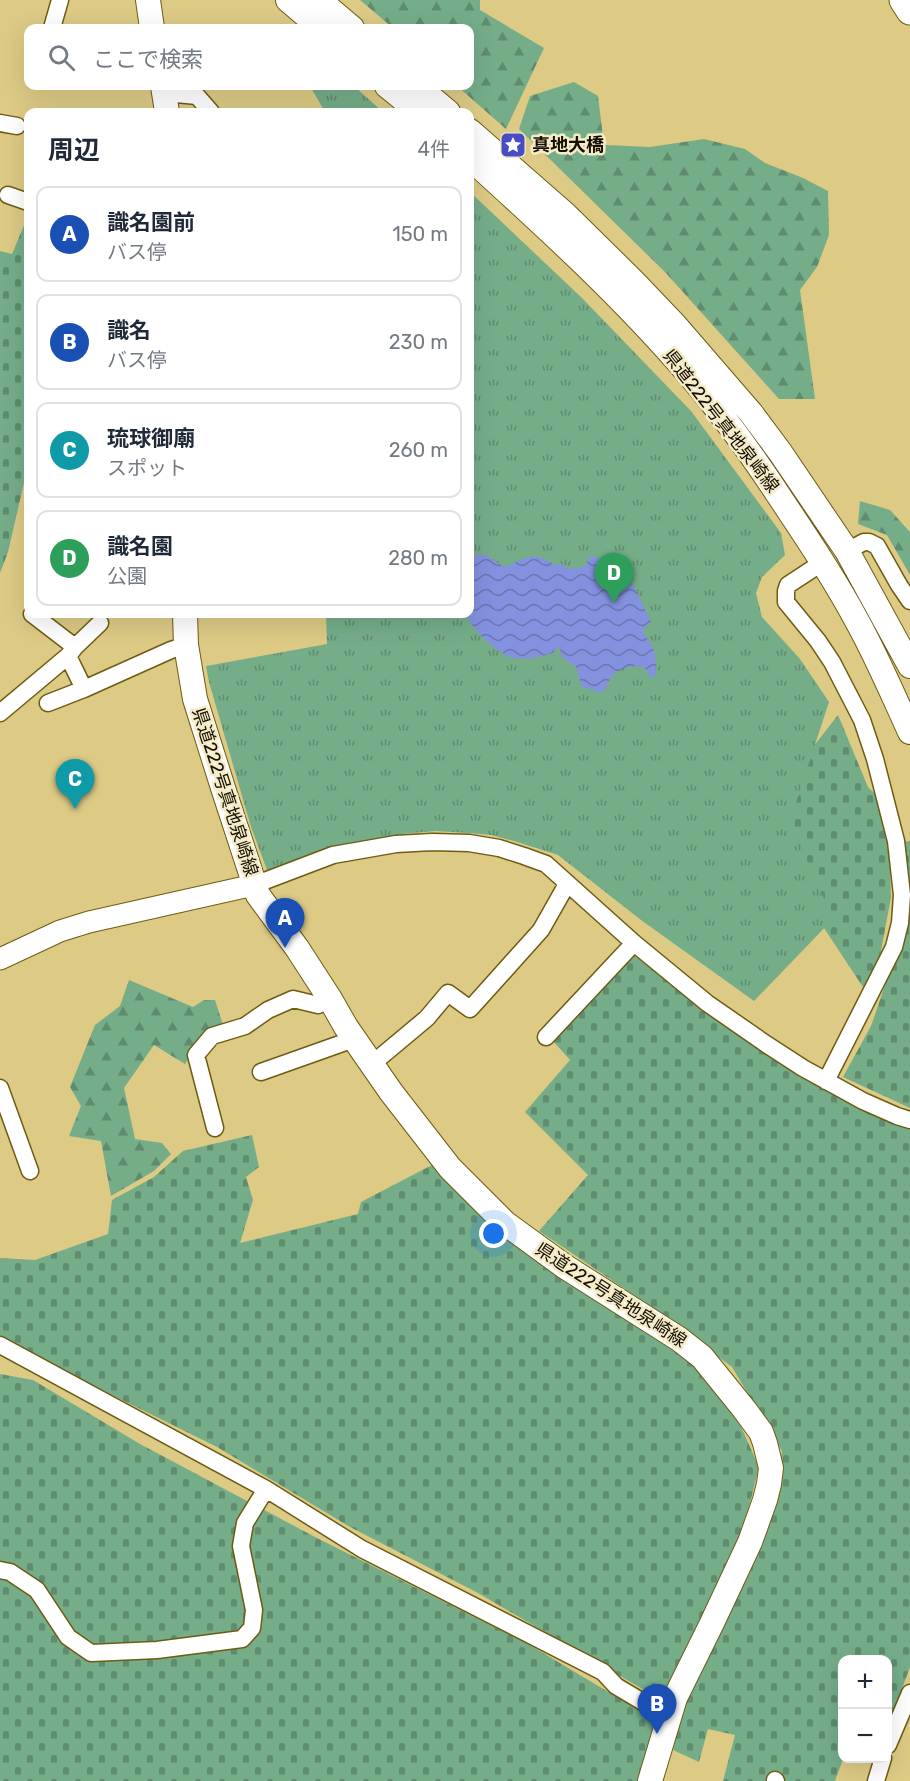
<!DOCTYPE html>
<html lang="ja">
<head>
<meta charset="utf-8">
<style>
  :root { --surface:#fff; --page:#f2f2f3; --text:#1f2937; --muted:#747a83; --line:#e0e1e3; --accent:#ea580c }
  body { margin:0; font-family:Rubik,"Noto Sans JP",sans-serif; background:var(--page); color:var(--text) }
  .controls { position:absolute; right:18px; bottom:18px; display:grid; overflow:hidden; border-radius:12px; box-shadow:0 6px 24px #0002 }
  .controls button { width:54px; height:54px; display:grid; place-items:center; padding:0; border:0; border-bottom:2px solid var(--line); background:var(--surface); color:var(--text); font:30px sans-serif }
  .you { position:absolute; left:494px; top:1234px; width:21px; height:21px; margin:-15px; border:4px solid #fff; border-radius:50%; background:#1a73e8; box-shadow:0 0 0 9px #1a73e833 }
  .badge { display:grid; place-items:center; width:39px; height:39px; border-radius:50%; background:var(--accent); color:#fff; font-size:20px; font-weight:700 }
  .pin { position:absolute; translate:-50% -50px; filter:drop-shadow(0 2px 3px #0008) }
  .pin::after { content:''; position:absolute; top:32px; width:21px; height:18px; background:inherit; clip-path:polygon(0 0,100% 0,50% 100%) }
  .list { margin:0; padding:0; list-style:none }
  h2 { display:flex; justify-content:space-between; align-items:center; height:78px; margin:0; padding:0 24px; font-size:26px }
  h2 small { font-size:20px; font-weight:400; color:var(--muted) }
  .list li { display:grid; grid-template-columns:39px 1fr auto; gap:18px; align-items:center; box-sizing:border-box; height:96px; margin:0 12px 12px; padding:0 12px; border:2px solid var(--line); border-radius:12px }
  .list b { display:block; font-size:22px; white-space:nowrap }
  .list p { margin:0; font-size:20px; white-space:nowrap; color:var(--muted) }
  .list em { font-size:20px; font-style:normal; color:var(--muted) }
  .icon { flex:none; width:33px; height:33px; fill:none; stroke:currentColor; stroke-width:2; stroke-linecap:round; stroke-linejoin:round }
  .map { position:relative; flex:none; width:910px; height:1781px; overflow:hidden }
  .search { position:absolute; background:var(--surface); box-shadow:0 6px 24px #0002; left:24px; top:24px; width:450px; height:66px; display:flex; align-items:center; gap:15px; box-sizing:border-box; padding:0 21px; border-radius:12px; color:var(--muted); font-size:22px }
  .panel { position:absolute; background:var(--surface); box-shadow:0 6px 24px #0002; left:24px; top:108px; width:450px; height:510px; border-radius:12px }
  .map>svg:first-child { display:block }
  .forest { fill:url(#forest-firs) }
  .cemetery { fill:url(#cemetery-stones) }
  .park { fill:url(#park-tufts) }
  .water { fill:url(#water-waves) }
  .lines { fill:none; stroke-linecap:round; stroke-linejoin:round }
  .minor-casing { stroke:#6d5c11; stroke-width:19 }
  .tertiary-casing { stroke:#6d5c11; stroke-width:23 }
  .secondary-casing { stroke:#6d5c11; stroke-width:26 }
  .primary-casing { stroke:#6d5c11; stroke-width:29 }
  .minor { stroke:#fff; stroke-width:16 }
  .tertiary { stroke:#fff; stroke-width:21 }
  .secondary { stroke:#fff; stroke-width:24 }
  .primary { stroke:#fff; stroke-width:27 }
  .labels { text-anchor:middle; stroke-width:5; stroke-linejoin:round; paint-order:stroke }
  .poi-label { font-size:18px; font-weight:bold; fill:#160f00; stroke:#f4ebc9; text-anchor:start }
  .street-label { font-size:18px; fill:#160f00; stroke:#f4ebc9 }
</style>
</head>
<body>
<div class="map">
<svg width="910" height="1781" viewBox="0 0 910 1781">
  <defs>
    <pattern id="forest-firs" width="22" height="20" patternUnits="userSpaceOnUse" patternTransform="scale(1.5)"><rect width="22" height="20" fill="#75ad89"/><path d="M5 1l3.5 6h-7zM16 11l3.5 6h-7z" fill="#5f8b6e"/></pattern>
    <pattern id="cemetery-stones" width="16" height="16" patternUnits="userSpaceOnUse" patternTransform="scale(1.5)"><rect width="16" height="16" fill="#75ad89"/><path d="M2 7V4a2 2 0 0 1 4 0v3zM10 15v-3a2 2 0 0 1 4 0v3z" fill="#5f8b6e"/></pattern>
    <pattern id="park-tufts" width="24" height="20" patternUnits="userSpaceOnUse" patternTransform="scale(1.5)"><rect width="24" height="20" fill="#75ad89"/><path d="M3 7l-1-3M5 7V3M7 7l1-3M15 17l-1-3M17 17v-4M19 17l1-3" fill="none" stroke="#5f8b6e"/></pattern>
    <pattern id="water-waves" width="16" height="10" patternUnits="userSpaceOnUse" patternTransform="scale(1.5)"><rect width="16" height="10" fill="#8491df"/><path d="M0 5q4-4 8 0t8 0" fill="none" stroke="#6b75b2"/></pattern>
  </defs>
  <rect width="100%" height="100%" fill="#dcca85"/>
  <path class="forest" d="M360,0H480V10L544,48L506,129L457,86H470V28H393Z
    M574,82L598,96L604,145L650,147L704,139L745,149L765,163L803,178L828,191L829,235L817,267L800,290L815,399H779L665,272L519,129L530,96Z
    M860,501L890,510L910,532V575L887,535L858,524Z
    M129,980L193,1007L204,1000H215L223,1025L205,1037L185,1064L154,1045L124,1088L135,1139L162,1143L171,1154L154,1171L111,1196L101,1141L69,1136L81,1106L70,1087L95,1025L120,1006Z"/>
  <path class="cemetery" d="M28,216V474H26L8,552L0,573V251L12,254Z
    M838,715L868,787L876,795L889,840L891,897L879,962L863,987L820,922L784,820L802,761Z
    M910,841V1108L843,1077L871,1026L893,962L901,842Z
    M632,954L724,1024L820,1086L910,1130V1667L888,1727V1660H842L843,1759L835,1781H723L735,1735L708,1729L699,1762L673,1750L686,1695L772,1516L782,1451L732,1367L650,1306L539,1231L588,1175L525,1112L570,1060L553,1041Z
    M252,1135L259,1167L246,1177L253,1200L240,1243L358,1214L361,1202L434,1164L692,1358L734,1411L759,1467L742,1535L663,1701L478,1593L350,1527L217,1447L106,1392L0,1337V1258L35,1260L108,1234L112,1200L154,1177L183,1151Z
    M0,1374L33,1380L140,1444L315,1537L528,1644L657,1721L642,1781H0Z"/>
  <path class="park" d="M310,86H354L383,112H325Z
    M470,192L582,298L691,411L781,533L785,555L762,577L756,593L762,617L800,659L829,702L790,821L833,919L754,1001L641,920L558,855L514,841L491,835L468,833L435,831L402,834L341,845L267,870L251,827L209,682L206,666L327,644L326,614H470Z"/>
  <path class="water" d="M470,555H487L496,562L506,567C525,557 536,550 555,566L561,563L565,568H583L591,556C632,568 634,588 651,622L642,630C654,649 658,653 655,676L650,678C649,676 648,671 646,669C638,662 620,668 613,675C609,679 608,686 603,692L595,691L581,686L577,668L562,657L560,649L556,648L553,653C540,657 523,661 510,657C495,651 471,628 466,614H470Z"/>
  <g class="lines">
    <g class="minor-casing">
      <path id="minor" d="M52,28L60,0
        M165,96L176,94L197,96L211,112
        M0,123L17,126
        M8,195L28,202
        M847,551L864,542H869L877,546L899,585L910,601
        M823,562L788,585L786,591V602L818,641L832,662L862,720L875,759L896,841L902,895L900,923L894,947L826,1081
        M32,614L75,647
        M68,656L84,689
        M48,703L84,689L171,650L186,645
        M0,713L68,656L75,647L100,623
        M254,885L333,855L396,844L432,842L469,843L499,848L524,856L546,864L634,943L707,1003L766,1044L803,1068L863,1101L897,1116L910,1120
        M546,1037L634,943
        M372,1064L427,1018L448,993L470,1009L541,930L567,884
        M261,1072L354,1039
        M0,1088L30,1171
        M215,1128L196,1055L212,1036L245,1026L268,1010L293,999L318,1005L330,999
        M0,1345L266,1489L362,1549L603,1672L616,1686L668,1717
        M0,1570L10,1572L37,1590L68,1637L91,1653L157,1650L242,1639L252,1628L254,1610L241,1546L245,1523L266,1489
        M888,1745L910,1693
        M775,1780L776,1781
        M876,1781L883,1758"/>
    </g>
    <g class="tertiary-casing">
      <path id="tertiary" d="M0,959L60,931L89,922L254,885"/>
    </g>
    <g class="secondary-casing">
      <path id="secondary" d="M148,0L152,28
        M288,0L321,28
        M319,0L352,28
        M163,86L167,112
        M387,86L419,112
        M417,86L448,112
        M470,131L565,214L633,281L675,325L751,413L780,452L847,551L910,666
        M470,158C547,228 624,298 692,378C725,417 755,459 783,502C809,541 835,580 857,621C877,657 893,695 910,732
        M185,614L186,645L195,699L224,791L258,895L297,948L330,999L346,1027L391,1092L450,1168L505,1223L564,1266L679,1339L702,1357L744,1409L761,1432L765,1443L771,1468L769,1484L765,1500L750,1542L712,1623L675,1698L650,1781"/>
    </g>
    <g class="primary-casing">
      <path id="primary" d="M903,0L910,11"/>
    </g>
    <use href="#minor" class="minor"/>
    <use href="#tertiary" class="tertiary"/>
    <use href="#secondary" class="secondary"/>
    <use href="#primary" class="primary"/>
  </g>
  <defs>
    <g id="sight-square" transform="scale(1.35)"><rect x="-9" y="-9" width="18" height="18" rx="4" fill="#484dc3" stroke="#f4ebc9"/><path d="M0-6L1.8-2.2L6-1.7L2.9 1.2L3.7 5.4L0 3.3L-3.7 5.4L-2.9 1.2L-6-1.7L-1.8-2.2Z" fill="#fff"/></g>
  </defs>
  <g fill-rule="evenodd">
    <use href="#sight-square" x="513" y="145"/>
  </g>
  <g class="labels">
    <g class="poi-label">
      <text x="532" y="151">真地大橋</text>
    </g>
    <g class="street-label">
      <text transform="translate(721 421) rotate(52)" y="6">県道222号真地泉崎線</text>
      <text transform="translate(225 792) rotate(72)" y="6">県道222号真地泉崎線</text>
      <text transform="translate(611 1295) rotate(33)" y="6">県道222号真地泉崎線</text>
    </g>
  </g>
</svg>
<div class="controls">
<button>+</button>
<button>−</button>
</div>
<div class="you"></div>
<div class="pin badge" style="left:285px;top:948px;background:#1a4fb4">A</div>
<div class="pin badge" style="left:657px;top:1734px;background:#1a4fb4">B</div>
<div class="pin badge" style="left:75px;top:809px;background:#0f9aa8">C</div>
<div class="pin badge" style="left:614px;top:603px;background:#2e9e5b">D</div>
<div class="search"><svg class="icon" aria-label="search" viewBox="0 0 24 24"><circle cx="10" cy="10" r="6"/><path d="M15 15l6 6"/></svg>ここで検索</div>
<section class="panel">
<h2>周辺<small>4件</small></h2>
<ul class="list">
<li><span class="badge" style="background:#1a4fb4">A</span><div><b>識名園前</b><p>バス停</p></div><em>150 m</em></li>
<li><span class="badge" style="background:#1a4fb4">B</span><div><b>識名</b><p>バス停</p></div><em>230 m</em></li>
<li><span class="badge" style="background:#0f9aa8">C</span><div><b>琉球御廟</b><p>スポット</p></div><em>260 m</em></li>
<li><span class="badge" style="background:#2e9e5b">D</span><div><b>識名園</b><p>公園</p></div><em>280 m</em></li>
</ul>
</section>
</div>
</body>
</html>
